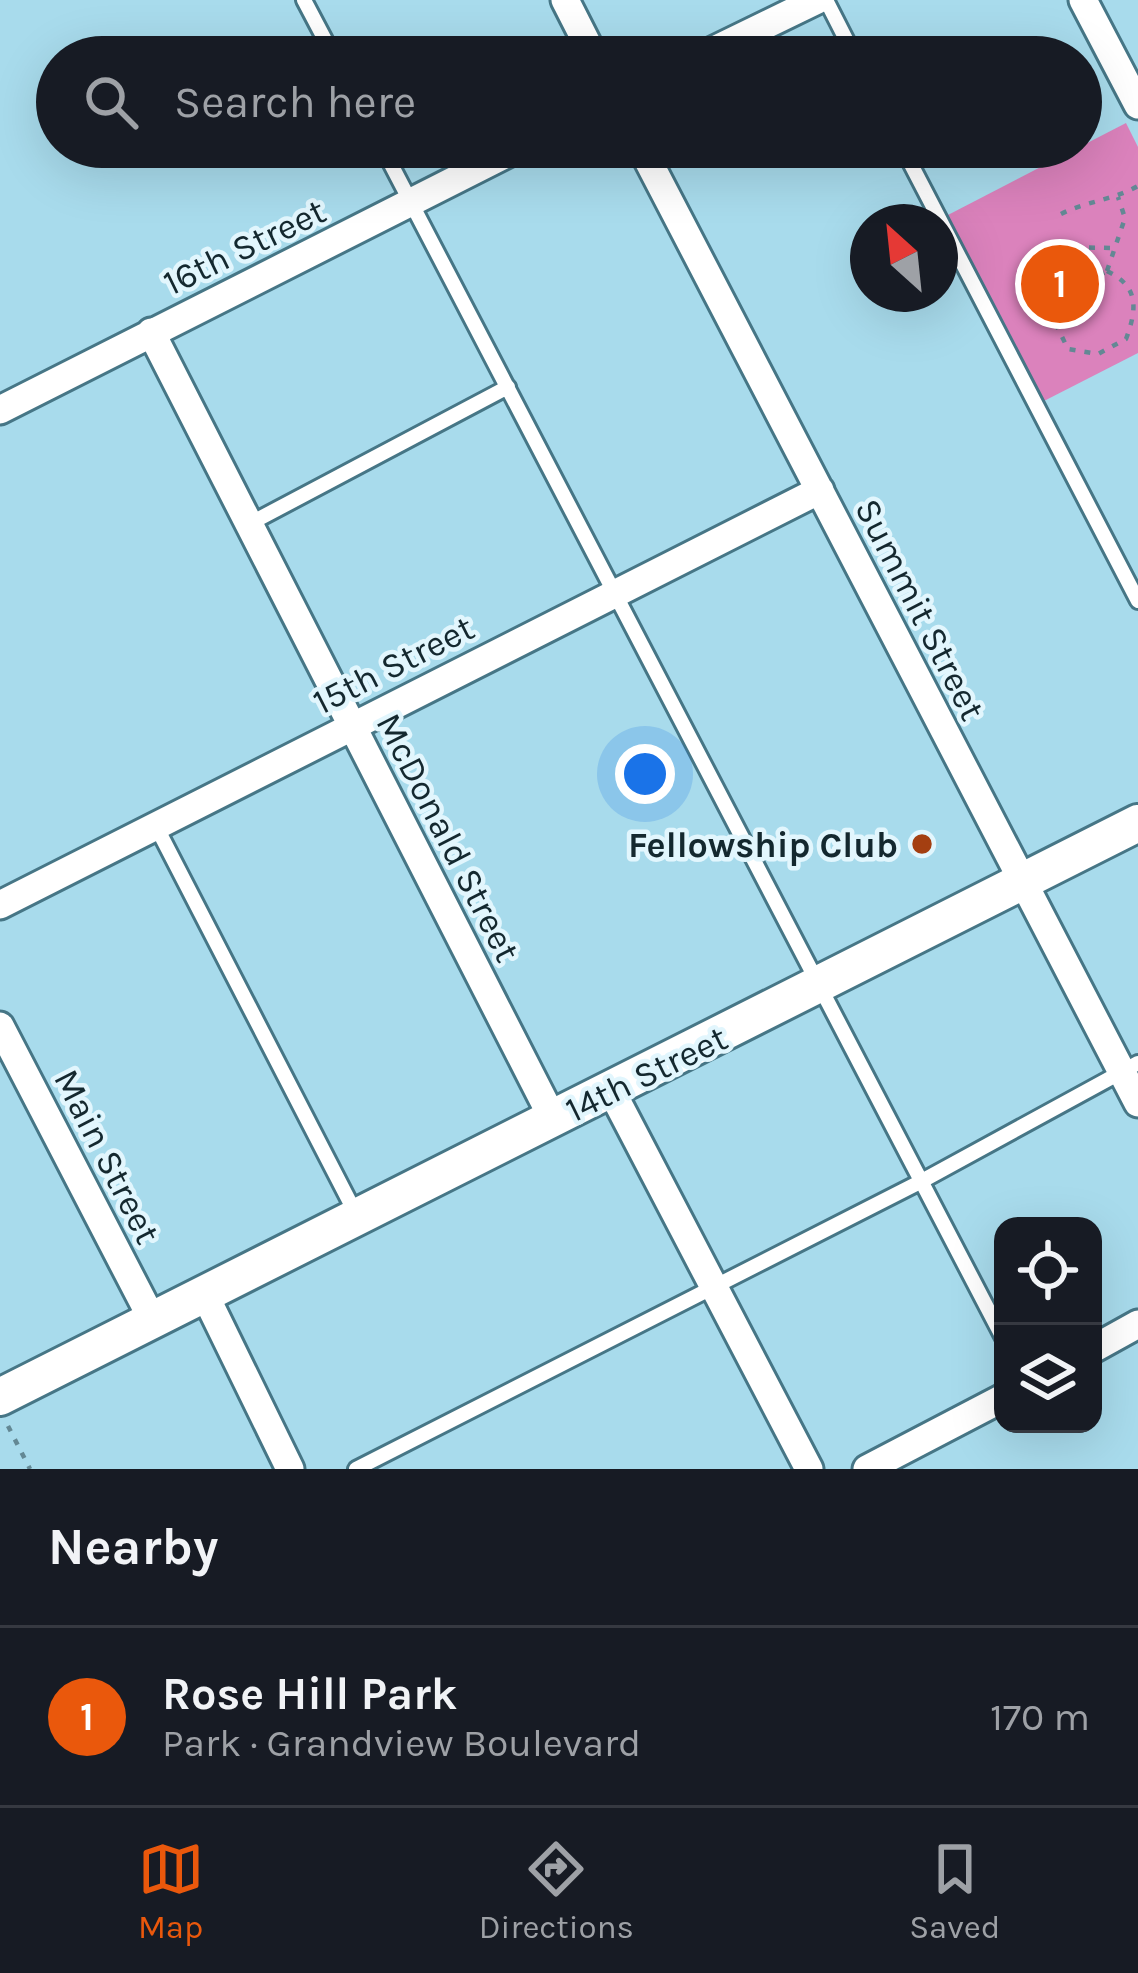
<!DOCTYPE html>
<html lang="en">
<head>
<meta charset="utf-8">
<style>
  :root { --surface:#171b24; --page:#20242c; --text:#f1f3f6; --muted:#9ea1a6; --line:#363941; --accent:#ea580c }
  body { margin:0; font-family:Karla,sans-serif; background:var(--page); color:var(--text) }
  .controls { position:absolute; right:36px; bottom:36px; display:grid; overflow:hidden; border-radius:24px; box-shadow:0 12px 48px #0002 }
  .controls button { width:108px; height:108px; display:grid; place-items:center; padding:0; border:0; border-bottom:3px solid var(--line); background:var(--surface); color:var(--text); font:60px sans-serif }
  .compass { position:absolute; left:850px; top:204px; width:108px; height:108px; border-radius:50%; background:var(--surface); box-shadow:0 12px 48px #0002; rotate:333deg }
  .you { position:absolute; left:645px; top:774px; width:42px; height:42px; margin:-30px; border:9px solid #fff; border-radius:50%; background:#1a73e8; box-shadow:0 0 0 18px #1a73e833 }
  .badge { display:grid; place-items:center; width:78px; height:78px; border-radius:50%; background:var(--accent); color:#fff; font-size:39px; font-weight:700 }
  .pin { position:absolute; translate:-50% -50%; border:6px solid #fff; box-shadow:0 3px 12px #0006 }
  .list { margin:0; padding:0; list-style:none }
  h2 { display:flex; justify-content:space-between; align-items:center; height:156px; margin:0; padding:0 48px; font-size:51px }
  h2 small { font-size:39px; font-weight:400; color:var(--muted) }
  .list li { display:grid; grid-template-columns:78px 1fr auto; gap:36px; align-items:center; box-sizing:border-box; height:180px; padding:0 48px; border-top:3px solid var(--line) }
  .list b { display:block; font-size:45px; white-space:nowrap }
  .list p { margin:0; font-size:39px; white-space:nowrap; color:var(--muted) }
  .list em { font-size:39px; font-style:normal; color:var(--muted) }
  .icon { flex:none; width:66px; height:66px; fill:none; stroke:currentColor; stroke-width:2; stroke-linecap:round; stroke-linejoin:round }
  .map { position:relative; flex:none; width:1138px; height:1469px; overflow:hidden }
  .search { position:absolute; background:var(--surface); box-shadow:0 12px 48px #0002; left:36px; right:36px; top:36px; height:132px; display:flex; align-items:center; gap:30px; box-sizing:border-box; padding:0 42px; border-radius:66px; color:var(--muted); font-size:45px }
  .sheet { height:336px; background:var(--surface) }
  nav { display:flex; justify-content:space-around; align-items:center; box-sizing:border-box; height:168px; border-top:3px solid var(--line); background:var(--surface); font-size:33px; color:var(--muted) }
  nav a { display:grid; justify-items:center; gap:6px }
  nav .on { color:var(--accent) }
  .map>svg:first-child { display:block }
  .green { fill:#db82bc }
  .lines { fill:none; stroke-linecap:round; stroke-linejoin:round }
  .service-casing { stroke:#467686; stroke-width:20 }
  .minor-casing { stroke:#467686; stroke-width:33 }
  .secondary-casing { stroke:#467686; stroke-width:42 }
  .path { stroke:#638894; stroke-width:4.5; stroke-dasharray:6 9; stroke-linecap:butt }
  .service { stroke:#fff; stroke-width:14 }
  .minor { stroke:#fff; stroke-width:27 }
  .secondary { stroke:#fff; stroke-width:36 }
  .poi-dot { fill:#a43f11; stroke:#e2f6fd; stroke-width:4.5 }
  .labels { text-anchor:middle; stroke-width:9; stroke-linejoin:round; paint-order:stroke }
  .street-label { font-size:36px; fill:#14282f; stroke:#e2f6fd }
  .poi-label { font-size:36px; font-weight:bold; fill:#14282f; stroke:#e2f6fd; text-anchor:end }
</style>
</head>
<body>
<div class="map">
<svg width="1138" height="1469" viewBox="0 0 1138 1469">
  <rect width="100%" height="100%" fill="#a8dbec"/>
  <path class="green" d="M1126,123L1138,147V353L1042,402L946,216Z"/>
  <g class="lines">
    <g class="service-casing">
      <path id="service" d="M304,0L334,57
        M826,0L855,57
        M382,147L1003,1338
        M902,147L1138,601
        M249,524L508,387
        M156,826L357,1216
        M356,1469L920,1182L1138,1063"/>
    </g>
    <g class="minor-casing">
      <path id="minor" d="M565,0L594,57
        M1083,0L1138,105
        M700,57L817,0
        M641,147L1138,1103
        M151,332L553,1119
        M0,410L520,147
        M0,905L820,490
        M0,1026L152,1319
        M611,1090L809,1469
        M204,1293L290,1469
        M1093,1349L1138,1324
        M867,1469L1003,1398"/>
    </g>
    <g class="secondary-casing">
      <path id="secondary" d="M0,1397L1138,823"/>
    </g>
    <path class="path" d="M1061,214C1087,201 1113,200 1138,186
      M1059,247L1114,248
      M1107,271C1138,286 1138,307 1126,339L1098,354L1068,349L1045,302Z
      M1107,271L1125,218L1118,197
      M8,1426L30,1469"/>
    <use href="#service" class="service"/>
    <use href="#minor" class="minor"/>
    <use href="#secondary" class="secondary"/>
  </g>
  <circle class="poi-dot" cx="922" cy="844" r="12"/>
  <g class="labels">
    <g class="street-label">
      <text transform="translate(244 246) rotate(-26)" y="13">16th Street</text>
      <text transform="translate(921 609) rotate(63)" y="13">Summit Street</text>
      <text transform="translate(393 664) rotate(-27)" y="13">15th Street</text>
      <text transform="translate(449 837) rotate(63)" y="13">McDonald Street</text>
      <text transform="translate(646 1073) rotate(-26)" y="13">14th Street</text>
      <text transform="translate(108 1156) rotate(63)" y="13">Main Street</text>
    </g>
    <g class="poi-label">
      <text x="898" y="857">Fellowship Club</text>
    </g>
  </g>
</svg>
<div class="controls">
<button><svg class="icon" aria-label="locate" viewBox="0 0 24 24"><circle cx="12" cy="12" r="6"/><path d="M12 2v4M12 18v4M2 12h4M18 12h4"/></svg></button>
<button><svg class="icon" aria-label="layers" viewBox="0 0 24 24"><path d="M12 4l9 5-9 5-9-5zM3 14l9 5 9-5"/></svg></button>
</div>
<svg class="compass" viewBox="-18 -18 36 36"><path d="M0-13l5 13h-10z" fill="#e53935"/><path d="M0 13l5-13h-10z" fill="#9ea1a6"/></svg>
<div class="you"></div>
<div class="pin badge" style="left:1060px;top:284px">1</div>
<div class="search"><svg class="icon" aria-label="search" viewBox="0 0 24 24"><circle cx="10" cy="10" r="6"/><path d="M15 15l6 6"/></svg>Search here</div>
</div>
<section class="sheet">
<h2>Nearby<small></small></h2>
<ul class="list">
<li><span class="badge">1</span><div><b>Rose Hill Park</b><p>Park · Grandview Boulevard</p></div><em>170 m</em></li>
</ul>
</section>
<nav>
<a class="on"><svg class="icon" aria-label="map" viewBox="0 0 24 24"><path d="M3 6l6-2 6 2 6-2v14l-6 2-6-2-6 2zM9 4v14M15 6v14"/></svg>Map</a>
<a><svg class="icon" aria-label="directions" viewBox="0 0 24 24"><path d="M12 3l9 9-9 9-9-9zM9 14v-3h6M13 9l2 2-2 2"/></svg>Directions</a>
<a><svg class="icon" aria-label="saved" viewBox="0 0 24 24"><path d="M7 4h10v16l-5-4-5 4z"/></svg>Saved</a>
</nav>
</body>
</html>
